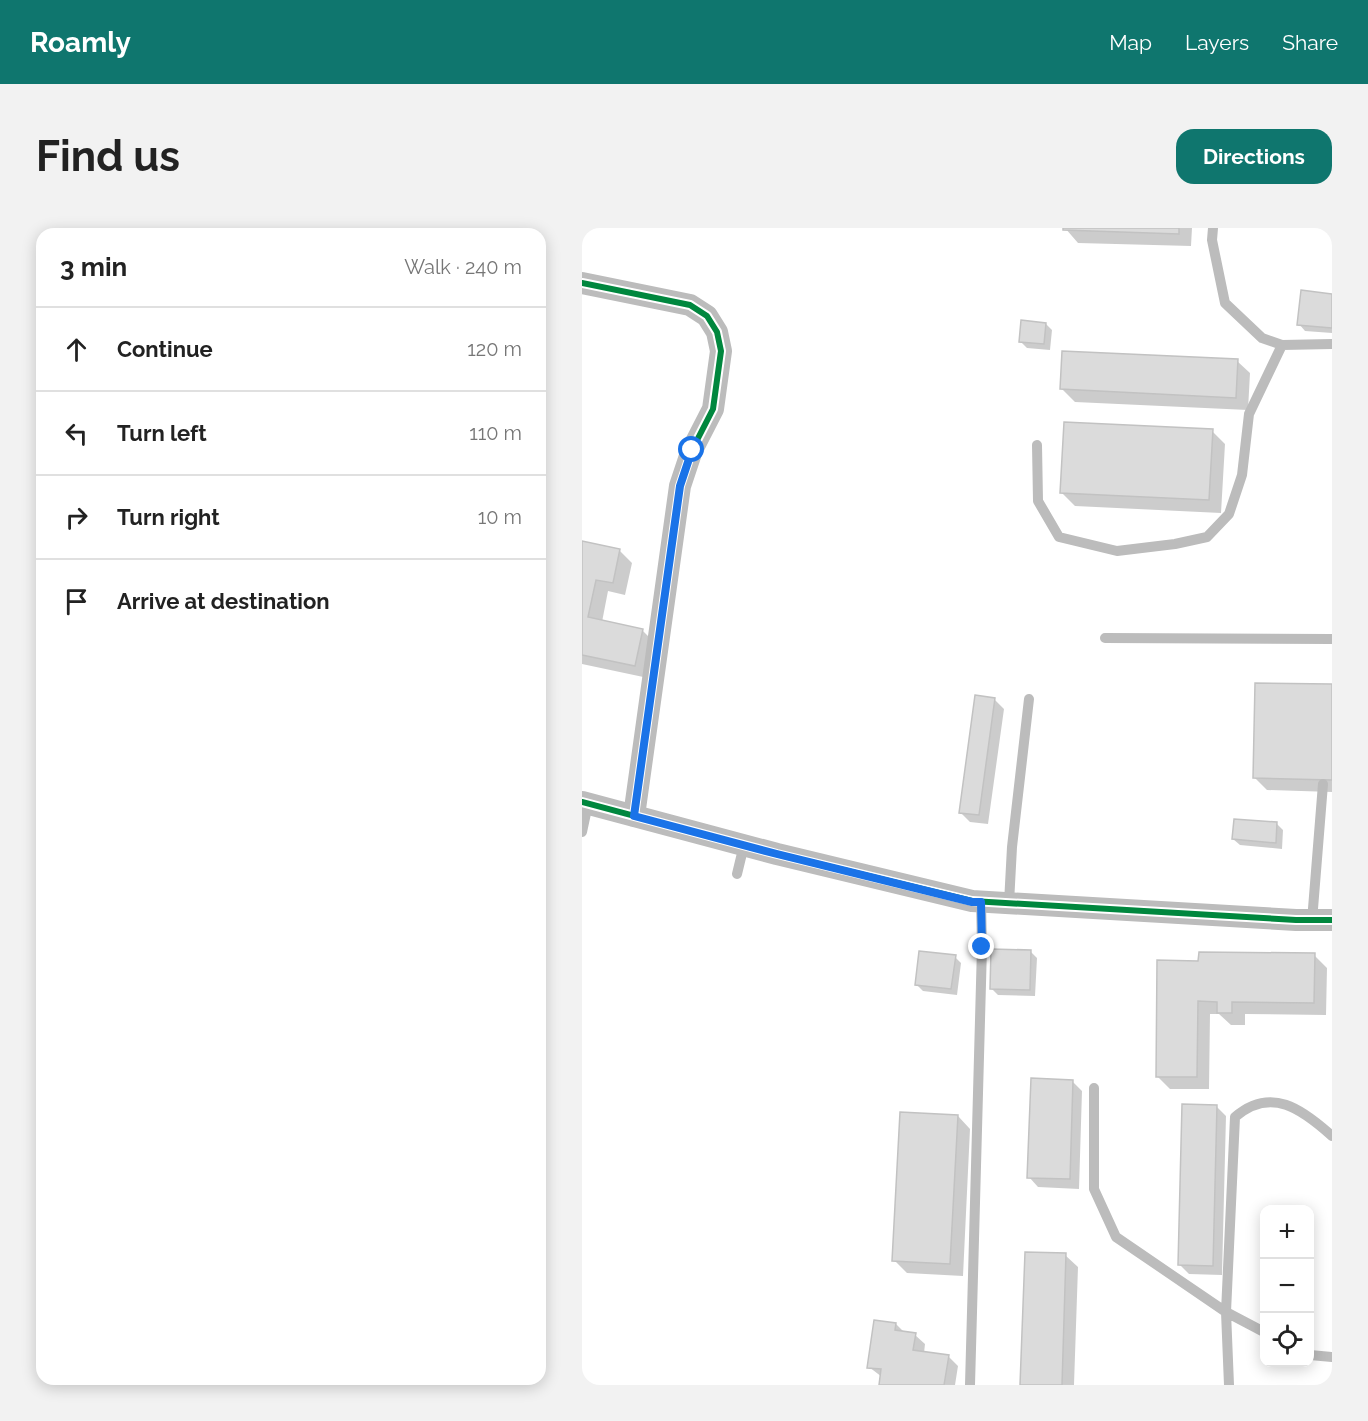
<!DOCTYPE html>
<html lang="en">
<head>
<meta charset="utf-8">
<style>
  :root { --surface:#fff; --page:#f2f2f2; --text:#222; --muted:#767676; --line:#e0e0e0; --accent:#0f766e }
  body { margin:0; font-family:Raleway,sans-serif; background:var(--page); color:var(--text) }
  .controls { position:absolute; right:18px; bottom:18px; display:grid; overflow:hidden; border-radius:12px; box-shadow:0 3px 15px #0003 }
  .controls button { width:54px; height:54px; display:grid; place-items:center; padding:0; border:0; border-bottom:2px solid var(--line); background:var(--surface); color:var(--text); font:30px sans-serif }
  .stop { position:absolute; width:18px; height:18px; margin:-14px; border:4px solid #1a73e8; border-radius:50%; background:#fff }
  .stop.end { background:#1a73e8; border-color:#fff; box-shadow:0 2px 6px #0008 }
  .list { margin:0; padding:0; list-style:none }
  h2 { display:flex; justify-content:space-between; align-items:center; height:78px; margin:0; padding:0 24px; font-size:26px }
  h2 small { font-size:20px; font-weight:400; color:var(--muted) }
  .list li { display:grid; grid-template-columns:39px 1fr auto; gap:18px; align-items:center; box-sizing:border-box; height:84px; padding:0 24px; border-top:2px solid var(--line) }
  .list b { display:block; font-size:22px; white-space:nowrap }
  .list em { font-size:20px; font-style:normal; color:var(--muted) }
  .icon { flex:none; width:33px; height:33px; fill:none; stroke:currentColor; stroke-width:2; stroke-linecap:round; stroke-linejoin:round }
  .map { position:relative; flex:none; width:750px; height:1157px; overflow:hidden; border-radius:18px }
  header { display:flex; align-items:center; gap:36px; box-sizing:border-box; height:84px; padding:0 30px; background:var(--accent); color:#fff }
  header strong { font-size:28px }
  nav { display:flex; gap:33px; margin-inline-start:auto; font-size:21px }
  .intro { display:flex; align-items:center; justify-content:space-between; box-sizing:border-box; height:144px; padding:0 36px }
  h1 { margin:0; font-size:42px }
  .button { padding:15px 27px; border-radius:18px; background:var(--accent); color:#fff; font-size:21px; font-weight:700 }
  main { display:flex; gap:36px; padding:0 36px }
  aside { flex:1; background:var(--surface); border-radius:18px; box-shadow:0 3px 15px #0003 }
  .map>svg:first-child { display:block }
  .shadow { fill:#0003 }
  .building { fill:#dbdbdb; stroke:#c2c2c2; stroke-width:1.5 }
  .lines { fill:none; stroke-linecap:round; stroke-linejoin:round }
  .service { stroke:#bcbcbc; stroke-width:10 }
  .minor { stroke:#bcbcbc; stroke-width:22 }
  .cycleway-casing { stroke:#fff; stroke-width:10 }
  .cycleway { stroke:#00873e; stroke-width:6 }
  .route { stroke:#1a73e8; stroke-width:8 }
</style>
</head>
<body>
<header>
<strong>Roamly</strong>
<nav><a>Map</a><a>Layers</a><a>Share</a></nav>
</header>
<div class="intro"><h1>Find us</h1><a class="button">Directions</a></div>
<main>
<aside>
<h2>3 min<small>Walk · 240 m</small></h2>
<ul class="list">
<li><svg class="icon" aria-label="ahead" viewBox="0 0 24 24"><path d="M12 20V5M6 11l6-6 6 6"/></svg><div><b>Continue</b></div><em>120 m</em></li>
<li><svg class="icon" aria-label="left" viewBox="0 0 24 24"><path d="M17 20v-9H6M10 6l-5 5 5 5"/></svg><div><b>Turn left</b></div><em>110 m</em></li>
<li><svg class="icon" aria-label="right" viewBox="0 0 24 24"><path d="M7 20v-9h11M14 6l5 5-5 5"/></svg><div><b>Turn right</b></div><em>10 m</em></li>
<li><svg class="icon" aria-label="arrive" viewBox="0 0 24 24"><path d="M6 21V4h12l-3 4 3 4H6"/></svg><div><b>Arrive at destination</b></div></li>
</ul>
</aside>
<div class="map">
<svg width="750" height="1157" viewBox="0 0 750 1157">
  <rect width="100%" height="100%" fill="#fff"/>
  <path class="shadow" d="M483,0H610L609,18L496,15Z
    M750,67V105L723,103L717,96Z
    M464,96L470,102L468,122L445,120L438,113Z
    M655,133L668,145L666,182L493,174L480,161Z
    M630,203L643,216L639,285L493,278L480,265Z
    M0,315L37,322L50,335L43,367L26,363L20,394L60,402L73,415L66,450L0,436Z
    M750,458V564L685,562L672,549Z
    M412,471L422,481L406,596L388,594L378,584Z
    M695,596L701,602L700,621L658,617L651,611Z
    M448,723L455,730L453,768L416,767L409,760Z
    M732,727L745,740L744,787L663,786V797H649L637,786H628L627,861H588L575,848L618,734Z
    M373,729L379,735L375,767L341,763L334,756Z
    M490,853L500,863L497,961L456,959L447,949Z
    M634,878L644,888L640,1047L607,1046L597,1036Z
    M376,888L388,901L381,1048L325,1045L312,1032Z
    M483,1027L496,1039L492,1157H440Z
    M314,1096L323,1105L333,1107L343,1116L342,1125L366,1128L376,1138L373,1157H298L300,1149L287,1139Z"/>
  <path class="building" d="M481,0H597V6L481,2Z
    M719,62L750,66V100L715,97Z
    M439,92L464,95L462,116L437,114Z
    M480,123L656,131L654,170L478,161Z
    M482,194L631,201L627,272L478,265Z
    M0,313L38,321L31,355L14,352L6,389L61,401L53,438L0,427Z
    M673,455L750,456V552L671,550Z
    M393,467L413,470L397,587L377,585Z
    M652,591L695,594L694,615L650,611Z
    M409,721L449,722L448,762L408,761Z
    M337,723L374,727L369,761L333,757Z
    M617,724L733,725L732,775L650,774V785H635V774L616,773L615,849H574L575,732L616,733Z
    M449,850L491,852L488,951L445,950Z
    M600,876L635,877L631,1038L596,1037Z
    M318,884L376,887L368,1036L310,1033Z
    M443,1024L484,1025L480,1157H438Z
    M292,1092L314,1095L313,1102L334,1105L331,1122L367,1127L362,1157H297L299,1141L285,1140Z"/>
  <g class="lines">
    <path class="service" d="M631,0L630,12L643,75L680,110L700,117L750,116
      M455,217L456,273L477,309L535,323L593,316L625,309L647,286L660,247L667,186L700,117
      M523,410L750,411
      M0,604L6,576
      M155,646L162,617
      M427,675L430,619L447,471
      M730,693L741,556
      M512,860V961L534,1009L644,1084L647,1157
      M682,1104L644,1084L653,889C689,858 720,881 750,908
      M728,1127L750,1129
      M388,1157L400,719L399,674"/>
    <path class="minor" d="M0,55L108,77L125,88L135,104L139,123L131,181L110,222L98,258L52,588
      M0,574L195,626L390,673L714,692H750"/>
    <g class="cycleway-casing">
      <path id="cycleway" d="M0,55L108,77L125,88L135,104L139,123L131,181L110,222L98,258L52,588
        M0,574L195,626L390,673L714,692H750"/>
    </g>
    <use href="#cycleway" class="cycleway"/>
  </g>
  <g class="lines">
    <path class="route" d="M110,222L98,258L52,588L195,626L390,674H399L400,719"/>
  </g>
</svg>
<div class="controls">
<button>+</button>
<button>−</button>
<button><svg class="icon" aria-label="locate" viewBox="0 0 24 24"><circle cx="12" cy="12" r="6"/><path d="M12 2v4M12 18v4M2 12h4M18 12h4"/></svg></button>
</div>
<div class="stop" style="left:110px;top:222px"></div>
<div class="stop end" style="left:400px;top:719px"></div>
</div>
</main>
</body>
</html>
